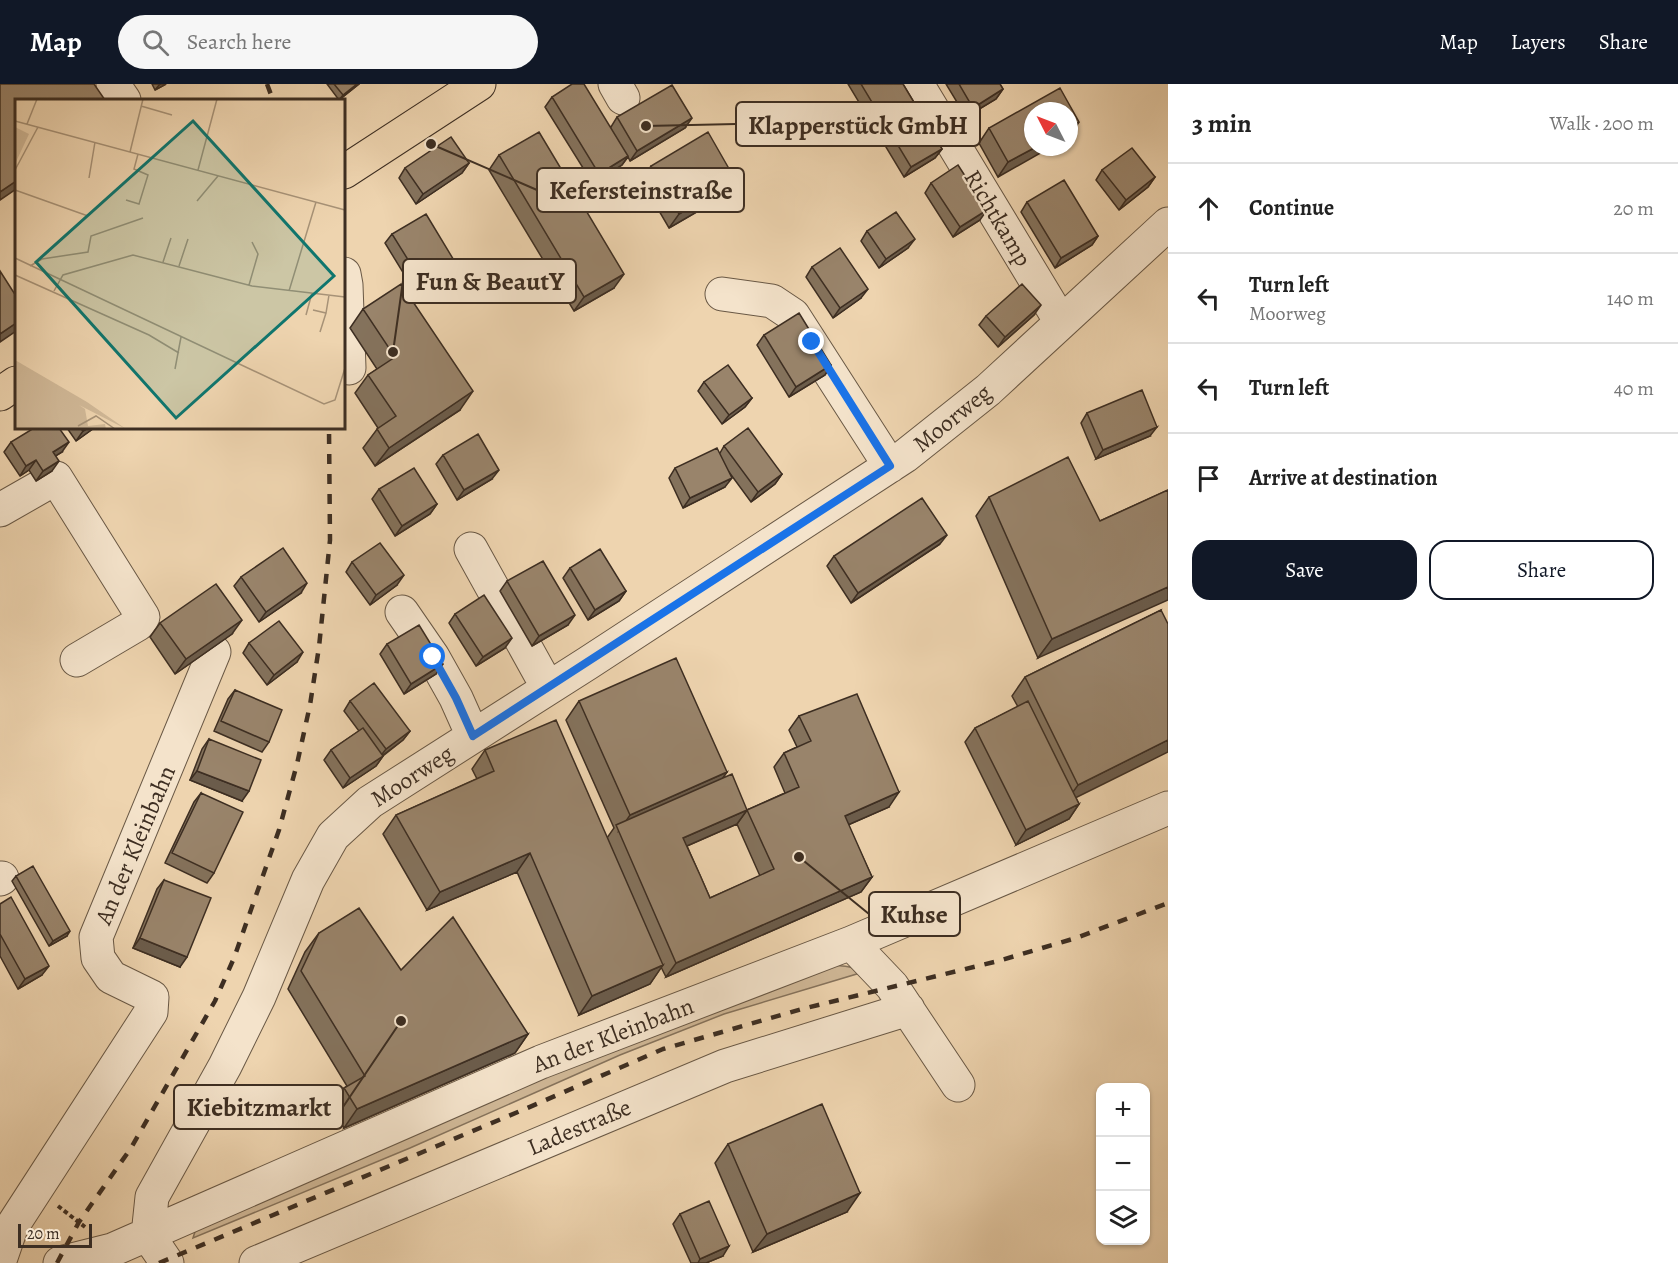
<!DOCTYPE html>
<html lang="en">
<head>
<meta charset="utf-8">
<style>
  :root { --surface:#fff; --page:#f6f6f6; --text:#222; --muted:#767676; --line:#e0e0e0; --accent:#111827 }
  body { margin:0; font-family:Alegreya,serif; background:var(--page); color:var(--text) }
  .controls { position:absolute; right:18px; bottom:18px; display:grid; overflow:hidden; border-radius:12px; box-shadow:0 2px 4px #0004 }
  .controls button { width:54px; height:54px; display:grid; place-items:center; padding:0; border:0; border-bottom:2px solid var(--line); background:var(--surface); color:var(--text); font:30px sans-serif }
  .compass { position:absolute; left:1024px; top:18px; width:54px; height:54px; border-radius:50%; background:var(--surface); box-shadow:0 2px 4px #0004; rotate:312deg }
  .scale { position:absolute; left:18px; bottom:15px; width:74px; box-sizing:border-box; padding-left:6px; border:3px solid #3d2e22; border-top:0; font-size:16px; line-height:21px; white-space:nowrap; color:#3d2e22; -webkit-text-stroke:4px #f4e3cb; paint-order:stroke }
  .stop { position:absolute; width:18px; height:18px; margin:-14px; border:4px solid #1a73e8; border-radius:50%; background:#fff }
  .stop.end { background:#1a73e8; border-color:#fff; box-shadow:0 2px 6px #0008 }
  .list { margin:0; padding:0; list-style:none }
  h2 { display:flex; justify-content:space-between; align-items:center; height:78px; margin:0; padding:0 24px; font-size:26px }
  h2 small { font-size:20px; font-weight:400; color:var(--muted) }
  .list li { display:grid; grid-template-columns:39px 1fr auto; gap:18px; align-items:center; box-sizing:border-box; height:90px; padding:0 24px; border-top:2px solid var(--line) }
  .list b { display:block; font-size:22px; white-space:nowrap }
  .list p { margin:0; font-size:20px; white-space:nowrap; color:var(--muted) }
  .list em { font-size:20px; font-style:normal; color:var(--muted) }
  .actions { display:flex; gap:12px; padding:18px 24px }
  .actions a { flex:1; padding:14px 0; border:2px solid var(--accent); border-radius:18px; text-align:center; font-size:21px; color:var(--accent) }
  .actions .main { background:var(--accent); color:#fff }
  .icon { flex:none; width:33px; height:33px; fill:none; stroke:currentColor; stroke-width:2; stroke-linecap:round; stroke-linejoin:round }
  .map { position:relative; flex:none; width:1168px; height:1179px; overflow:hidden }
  header { display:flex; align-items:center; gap:36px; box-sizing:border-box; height:84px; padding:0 30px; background:var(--accent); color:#fff }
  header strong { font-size:28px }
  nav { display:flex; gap:33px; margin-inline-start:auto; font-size:21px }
  .search { width:420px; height:54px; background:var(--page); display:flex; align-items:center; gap:15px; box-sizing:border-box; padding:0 21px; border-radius:33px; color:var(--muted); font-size:22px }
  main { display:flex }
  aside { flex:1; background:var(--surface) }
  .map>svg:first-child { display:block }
  .green { fill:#d0b897; stroke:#86735c; stroke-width:1.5 }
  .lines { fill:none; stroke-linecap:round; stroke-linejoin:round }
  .minor-casing { stroke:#695845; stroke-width:35 }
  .major-casing { stroke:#3d2e22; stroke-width:35 }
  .path { stroke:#3d2e22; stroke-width:4; stroke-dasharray:4.5 3; stroke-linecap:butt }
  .minor { stroke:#f4e3cb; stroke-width:33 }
  .major { stroke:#eed4af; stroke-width:33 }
  .rail { stroke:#3d2e22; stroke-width:4.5; stroke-dasharray:10 10; stroke-linecap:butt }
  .wall { fill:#84725c; stroke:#3d2e22; stroke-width:1.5 }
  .shaded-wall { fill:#6b5c4b; stroke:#3d2e22; stroke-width:1.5 }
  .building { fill:#99846b; stroke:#3d2e22; stroke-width:1.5 }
  .route { stroke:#1a73e8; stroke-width:8 }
  .labels { text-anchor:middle; stroke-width:4.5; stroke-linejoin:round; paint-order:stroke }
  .street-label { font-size:24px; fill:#3d2e22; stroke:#f4e3cb }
  .inset-road { fill:none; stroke:#a79277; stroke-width:1.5 }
  .view { fill:#0f766e; fill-opacity:0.15; stroke:#0f766e; stroke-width:3 }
  .inset-edge { fill:none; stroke:#3d2e22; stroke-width:3 }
  .leader { fill:none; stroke:#3d2e22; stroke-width:2 }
  .callout-dot { fill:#3d2e22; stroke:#f4e3cb; stroke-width:2 }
  .callout { fill:#f4e3cb; stroke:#3d2e22; stroke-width:2 }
  .callout-label { font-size:26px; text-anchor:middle; font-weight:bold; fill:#3d2e22 }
</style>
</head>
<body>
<header>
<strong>Map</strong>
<div class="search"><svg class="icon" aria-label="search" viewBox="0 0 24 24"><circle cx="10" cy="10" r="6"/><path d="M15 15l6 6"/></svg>Search here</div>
<nav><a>Map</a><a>Layers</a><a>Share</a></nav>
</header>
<main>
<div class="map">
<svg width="1168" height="1179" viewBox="0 0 1168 1179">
  <rect width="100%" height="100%" fill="#eed4af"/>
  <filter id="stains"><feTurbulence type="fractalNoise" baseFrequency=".00333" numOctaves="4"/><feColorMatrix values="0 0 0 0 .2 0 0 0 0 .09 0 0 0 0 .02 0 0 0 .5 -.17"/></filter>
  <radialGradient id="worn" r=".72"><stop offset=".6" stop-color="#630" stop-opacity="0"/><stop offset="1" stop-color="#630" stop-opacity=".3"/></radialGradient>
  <path class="green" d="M834,881C842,882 855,882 860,889L724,930L620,971L410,1064L193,1154L197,1141L706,924Z"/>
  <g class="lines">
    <g class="minor-casing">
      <path id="minor" d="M113,0L124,16
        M615,0L623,14
        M917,0L1061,238
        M344,190L346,201L349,284
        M722,210L772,217L793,231L890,382
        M0,426L56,394L143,533L138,540L77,576
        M471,465L548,604
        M402,528L433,573L456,614L473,652
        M0,795L2,794
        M851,859L892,902L958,1001
        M0,1176L11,1144L151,928L152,913L111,893L98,874L96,853L214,568
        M60,1179L112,1166L541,978L851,859L1168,724
        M167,1179L148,1151L152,1113L225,982L259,913L308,796L333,752L370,718L588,579L905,372L988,306L1168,140
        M256,1179L725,982L908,925"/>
    </g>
    <g class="major-casing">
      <path id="major" d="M344,88L479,0
        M0,310L16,299"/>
    </g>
    <path class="path" d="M58,1122L85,1143"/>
    <use href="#minor" class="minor"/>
    <use href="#major" class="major"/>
    <path class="rail" d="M267,0L273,16
      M57,1179L79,1138L131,1064L215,917L234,874L279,746L297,680L310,621L319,563L330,456L329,344
      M159,1179L525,1025L663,965L802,925L998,877L1076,854L1168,819"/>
  </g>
  <path class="wall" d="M152,0H166L155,6Z
    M327,0H359L339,16Z
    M848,0H903L942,65L935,74L904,93Z
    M946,0H1000L1003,5L996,15L966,33Z
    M552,13L611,43L617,33L685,44L630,77L628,73L622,81L593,100L545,23Z
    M989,44L1033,63L998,93L979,59Z
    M499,71L614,204L574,227L489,86Z
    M469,79L462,89L416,120L399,94L405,84Z
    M651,82L736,97L726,111L669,144L641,96Z
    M1102,86L1155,93L1148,103L1119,126L1096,96Z
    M931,99L980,136L953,153L925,109Z
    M1027,118L1098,152L1092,161L1055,184L1021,128Z
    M867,147L908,164L879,184L861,157Z
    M392,150L458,183L451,193L418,213L385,159Z
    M812,183L861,214L833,234L806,193Z
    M363,225L460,326L375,382L363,364L378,344L355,309L368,291L377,285L350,244Z
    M1034,231L998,263L979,241L986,232Z
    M764,251L831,281L825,291L789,313L757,261Z
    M704,298L752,314L745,323L722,340L698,307Z
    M1087,329L1150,352L1096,375L1081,339Z
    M67,344H94L76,357Z
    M11,358L62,368L55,372L52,387L36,397L29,386L20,392L4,368Z
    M724,362L782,390L775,400L751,418L729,388L725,403L683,424L669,394L675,384L720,369Z
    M443,371L492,395L457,416L436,380Z
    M379,405L437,420L430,430L395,452L372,415Z
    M1168,406L1038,574L976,432L989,413L1100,437Z
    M940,460L851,519L827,482L834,472Z
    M352,478L397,501L370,521L346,488Z
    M570,484L626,507L619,517L588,536L563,494Z
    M241,493L301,509L259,538L234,502Z
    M507,497L568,541L532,562L500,507Z
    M1161,526L1076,714L1079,720L1069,735L1016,761L965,658L975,644L1018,623L1012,612L1025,593Z
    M455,530L505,564L476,582L449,539Z
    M160,539L232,550L175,590L150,553Z
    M249,559L297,578L267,601L243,569Z
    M387,560L436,590L404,610L380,570Z
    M235,606L269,658L262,668L214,647L228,615Z
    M350,617L410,647L403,656L383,672L376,682L343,704L324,676L331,666L359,647L344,627Z
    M579,617L727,688L723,693L737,740L687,762L710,814L760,792L737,740L747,726L785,709L774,683L784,669L797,663L789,646L799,632L889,723L848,741L872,793L861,808L666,893L661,883L650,900L579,931L517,788L427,826L383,750L396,731L477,695L472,685L485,666L607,754L614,744L566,636Z
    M209,655L242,717L190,696L202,665Z
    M201,709L214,789L207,799L165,779L194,718Z
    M16,792L67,852L49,862L12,797Z
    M164,796L180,883L133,864L157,805Z
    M0,820L42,891L18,905L0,872Z
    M319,849L401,886L528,950L515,969L344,1044L331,1022L344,1004L347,1002L288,905L305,868Z
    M728,1060L847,1128L753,1168L715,1079Z
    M680,1130L723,1172L706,1179H691L673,1140Z"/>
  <path class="shaded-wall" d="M161,0H166L155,6L159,1Z
    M357,0H359L339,16L343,11Z
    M1003,5L996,15L966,33L973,24Z
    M692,34L685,44L630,77L637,67Z
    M1079,38L1069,53V44Z
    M1036,63H1051L998,93L1008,78Z
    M942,65L935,74L904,93L911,83Z
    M628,72L622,81L593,100L599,90Z
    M469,79L462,89L416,120L423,110Z
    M1155,93L1148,103L1119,126L1126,116Z
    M16,97V105L0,116V108Z
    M736,97L726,111L669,144L679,130Z
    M987,126L980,136L953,153L960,143Z
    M1098,152L1092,161L1055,184L1061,174Z
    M915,155L908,164L879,184L886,175Z
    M458,183L451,193L418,213L425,203Z
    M624,190L614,204L574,227L584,213Z
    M868,205L861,214L833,234L840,224Z
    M1041,221L1034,231L998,263L1005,253Z
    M16,239V247L0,258V250Z
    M831,281L825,291L789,313L796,303Z
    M473,307L460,326L375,382L389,364Z
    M752,314L745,323L722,340L729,331Z
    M1157,343L1150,352L1096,375L1103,366Z
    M88,344H94L76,357L83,347Z
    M69,358L62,368L46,378L53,368Z
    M36,376L29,386L20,392L26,382Z
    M59,377L52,387L36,397L43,387Z
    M499,386L492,395L457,416L464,406Z
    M782,390L775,400L751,418L758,408Z
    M732,394L725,403L683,424L690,414Z
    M437,420L430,430L395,452L402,442Z
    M947,451L940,460L851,519L858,509Z
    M404,491L397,501L370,521L376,511Z
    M307,499L301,509L259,538L266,528Z
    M1168,503V516L1038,574L1052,555Z
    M626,507L619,517L588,536L595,526Z
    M575,531L568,541L532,562L539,552Z
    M242,536L232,550L175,590L186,575Z
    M512,554L505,564L476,582L483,573Z
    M303,568L297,578L267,601L274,591Z
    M443,580L436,590L404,610L411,600Z
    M410,647L403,656L379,674L386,665Z
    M1168,656V668L1065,719L1078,701Z
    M383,672L376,682L343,704L350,694Z
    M197,687L249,707L242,717L190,696Z
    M727,688L714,707L619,747L630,731Z
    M899,708L889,723L834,747L845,732Z
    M1079,720L1069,735L1016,761L1026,746Z
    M747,726L737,740L673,768L683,754Z
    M530,769L517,788L427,826L440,808Z
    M872,793L861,808L666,893L676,879Z
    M70,847L67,852L49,862L53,857Z
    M140,854L187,873L180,883L133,864Z
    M663,881L650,900L579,931L592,912Z
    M49,882L42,891L18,905L25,895Z
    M528,950L515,969L344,1044L357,1025Z
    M860,1109L847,1128L753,1168L767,1150Z
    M729,1162L723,1172L706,1179H698L700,1175Z"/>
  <path class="building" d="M0,0H94L105,16H16V97L0,108Z
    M334,0H357L343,11Z
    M572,0H584L628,72L599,90L552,13Z
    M861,0H903L942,65L911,83Z
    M959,0H1000L1003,5L973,24Z
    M672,1L692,34L637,67L617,33Z
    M1060,4L1079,38L1069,44V27H1033V63H1036L1008,78L989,44Z
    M539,48L624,190L584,213L499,71Z
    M708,48L736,97L679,130L651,82Z
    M451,53L469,79L423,110L405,84Z
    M1132,64L1155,93L1126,116L1102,86Z
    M958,81L987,126L960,143L931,99Z
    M1064,96L1098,152L1061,174L1027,118Z
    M896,128L915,155L886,175L867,147Z
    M426,130L458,183L425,203L392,150Z
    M840,164L868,205L840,224L812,183Z
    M0,187L16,212V239L0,250Z
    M401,200L473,307L389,364L377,345L396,332L368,291L395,273L363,225Z
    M1022,200L1041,221L1005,253L986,232Z
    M799,229L831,281L796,303L764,251Z
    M728,281L752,314L729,331L704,298Z
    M1142,306L1157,343L1103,366L1087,329Z
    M34,344H59L69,358L53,368L59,377L43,387L36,376L26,382L11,358Z
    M80,344H88L83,347Z
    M748,344L782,390L758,408L724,362Z
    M478,350L499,386L464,406L443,371Z
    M717,364L732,394L690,414L675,384Z
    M1068,373L1100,437L1168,406V503L1052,555L989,413Z
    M414,384L437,420L402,442L379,405Z
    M922,414L947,451L858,509L834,472Z
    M380,459L404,491L376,511L352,478Z
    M283,464L307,499L266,528L241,493Z
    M600,465L626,507L595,526L570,484Z
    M543,477L575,531L539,552L507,497Z
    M216,500L242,536L186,575L160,539Z
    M484,511L512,554L483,573L455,530Z
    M1161,526L1168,540V656L1078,701L1025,593Z
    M279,537L303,568L274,591L249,559Z
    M419,541L443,580L411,600L387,560Z
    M676,574L727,688L630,731L579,617Z
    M374,599L410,647L386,665L350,617Z
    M235,606L282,626L269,658L221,637Z
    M857,610L899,708L845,732L872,793L676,879L616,741L732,690L747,726L683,754L700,791L710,814L774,785L747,726L799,703L784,669L811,657L799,632Z
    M1028,617L1079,720L1026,746L975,644Z
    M556,636L663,881L592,912L530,769L440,808L396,731L494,687L485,666Z
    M363,644L383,672L350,694L331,666Z
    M209,655L261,676L249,707L197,687Z
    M201,709L243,728L214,789L172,769Z
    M33,782L70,847L53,857L16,792Z
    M164,796L211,814L187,873L140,854Z
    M11,813L49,882L25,895L0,850V820Z
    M359,824L401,886L453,833L528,950L357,1025L344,1004L365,992L301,887L319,849Z
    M822,1020L860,1109L767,1150L728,1060Z
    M709,1117L729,1162L700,1175L680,1130Z"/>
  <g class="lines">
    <path class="route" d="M433,573L456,614L473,652L890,382L812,258"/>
  </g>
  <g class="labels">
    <g class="street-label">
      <text transform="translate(998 134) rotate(59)" y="8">Richtkamp</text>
      <text transform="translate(952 334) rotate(-39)" y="8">Moorweg</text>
      <text transform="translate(412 692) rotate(-33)" y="8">Moorweg</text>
      <text transform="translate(135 761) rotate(-67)" y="8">An der Kleinbahn</text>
      <text transform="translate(613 951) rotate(-21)" y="8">An der Kleinbahn</text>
      <text transform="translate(579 1043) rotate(-23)" y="8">Ladestraße</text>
    </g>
  </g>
  <g transform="translate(15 15)">
    <rect width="330" height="330" fill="#eed4af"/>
    <path d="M0,28L14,35L0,65ZM0,261L72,303L111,330L64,306L70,310L73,327L90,325L91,330H0Z" fill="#d0b897"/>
    <path class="inset-road" d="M276,0H298M126,7L157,16M0,22L330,111M12,25L22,0M115,53L128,0M0,71L23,28M183,71L202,0M74,79L80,43M0,91L73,117M111,101L124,105L133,76L119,70L123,55M182,102L203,77M0,159L309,305L320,301L330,269M148,163L156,139M15,167L27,160L73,153L76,137L128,119M164,167L173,140M0,176L134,236L164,254M234,186L243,155L237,143M39,192L48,176L118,156L237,187L330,198M274,192L301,103M298,211L311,214L314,196M291,216L297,194M305,233L311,214M160,270L166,238M63,327L81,317L100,330"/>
    <path class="view" d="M178,22L319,177L161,319L21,163Z"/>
    <rect width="330" height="330" class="inset-edge"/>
  </g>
  <path class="leader" d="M646 42L736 40M431 60L537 106M393 268L403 197M799 773L869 830M401 937L343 1023"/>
  <g class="callout-dot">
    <circle cx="646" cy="42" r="6"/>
    <circle cx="431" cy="60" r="6"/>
    <circle cx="393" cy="268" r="6"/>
    <circle cx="799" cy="773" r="6"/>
    <circle cx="401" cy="937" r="6"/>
  </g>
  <g class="callout">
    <rect x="736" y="18" width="244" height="44" rx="6"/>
    <rect x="537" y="84" width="207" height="44" rx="6"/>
    <rect x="403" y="175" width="173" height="44" rx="6"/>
    <rect x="869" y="808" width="91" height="44" rx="6"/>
    <rect x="174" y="1001" width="169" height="44" rx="6"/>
  </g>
  <g class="callout-label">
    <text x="858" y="50">Klapperstück GmbH</text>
    <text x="641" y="115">Kefersteinstraße</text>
    <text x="490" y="206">Fun &amp; BeautY</text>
    <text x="914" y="839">Kuhse</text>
    <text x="259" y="1032">Kiebitzmarkt</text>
  </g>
  <rect width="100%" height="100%" filter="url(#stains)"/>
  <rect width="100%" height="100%" fill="url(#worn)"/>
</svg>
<div class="controls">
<button>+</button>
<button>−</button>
<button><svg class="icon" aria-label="layers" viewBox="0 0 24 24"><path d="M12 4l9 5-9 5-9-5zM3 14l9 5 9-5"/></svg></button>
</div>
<svg class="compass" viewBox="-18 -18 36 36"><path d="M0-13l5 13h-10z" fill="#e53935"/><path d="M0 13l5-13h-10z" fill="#767676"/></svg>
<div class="scale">20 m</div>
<div class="stop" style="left:433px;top:573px"></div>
<div class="stop end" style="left:812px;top:258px"></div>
</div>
<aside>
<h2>3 min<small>Walk · 200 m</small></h2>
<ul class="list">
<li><svg class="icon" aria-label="ahead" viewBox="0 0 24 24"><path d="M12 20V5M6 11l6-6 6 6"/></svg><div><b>Continue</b></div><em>20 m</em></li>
<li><svg class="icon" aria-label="left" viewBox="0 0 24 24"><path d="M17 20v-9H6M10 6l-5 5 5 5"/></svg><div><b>Turn left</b><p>Moorweg</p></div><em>140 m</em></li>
<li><svg class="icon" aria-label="left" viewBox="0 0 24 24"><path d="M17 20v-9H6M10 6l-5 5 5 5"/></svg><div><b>Turn left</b></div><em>40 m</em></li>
<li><svg class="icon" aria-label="arrive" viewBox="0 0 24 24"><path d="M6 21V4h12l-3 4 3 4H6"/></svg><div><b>Arrive at destination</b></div></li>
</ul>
<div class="actions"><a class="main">Save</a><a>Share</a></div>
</aside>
</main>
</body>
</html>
